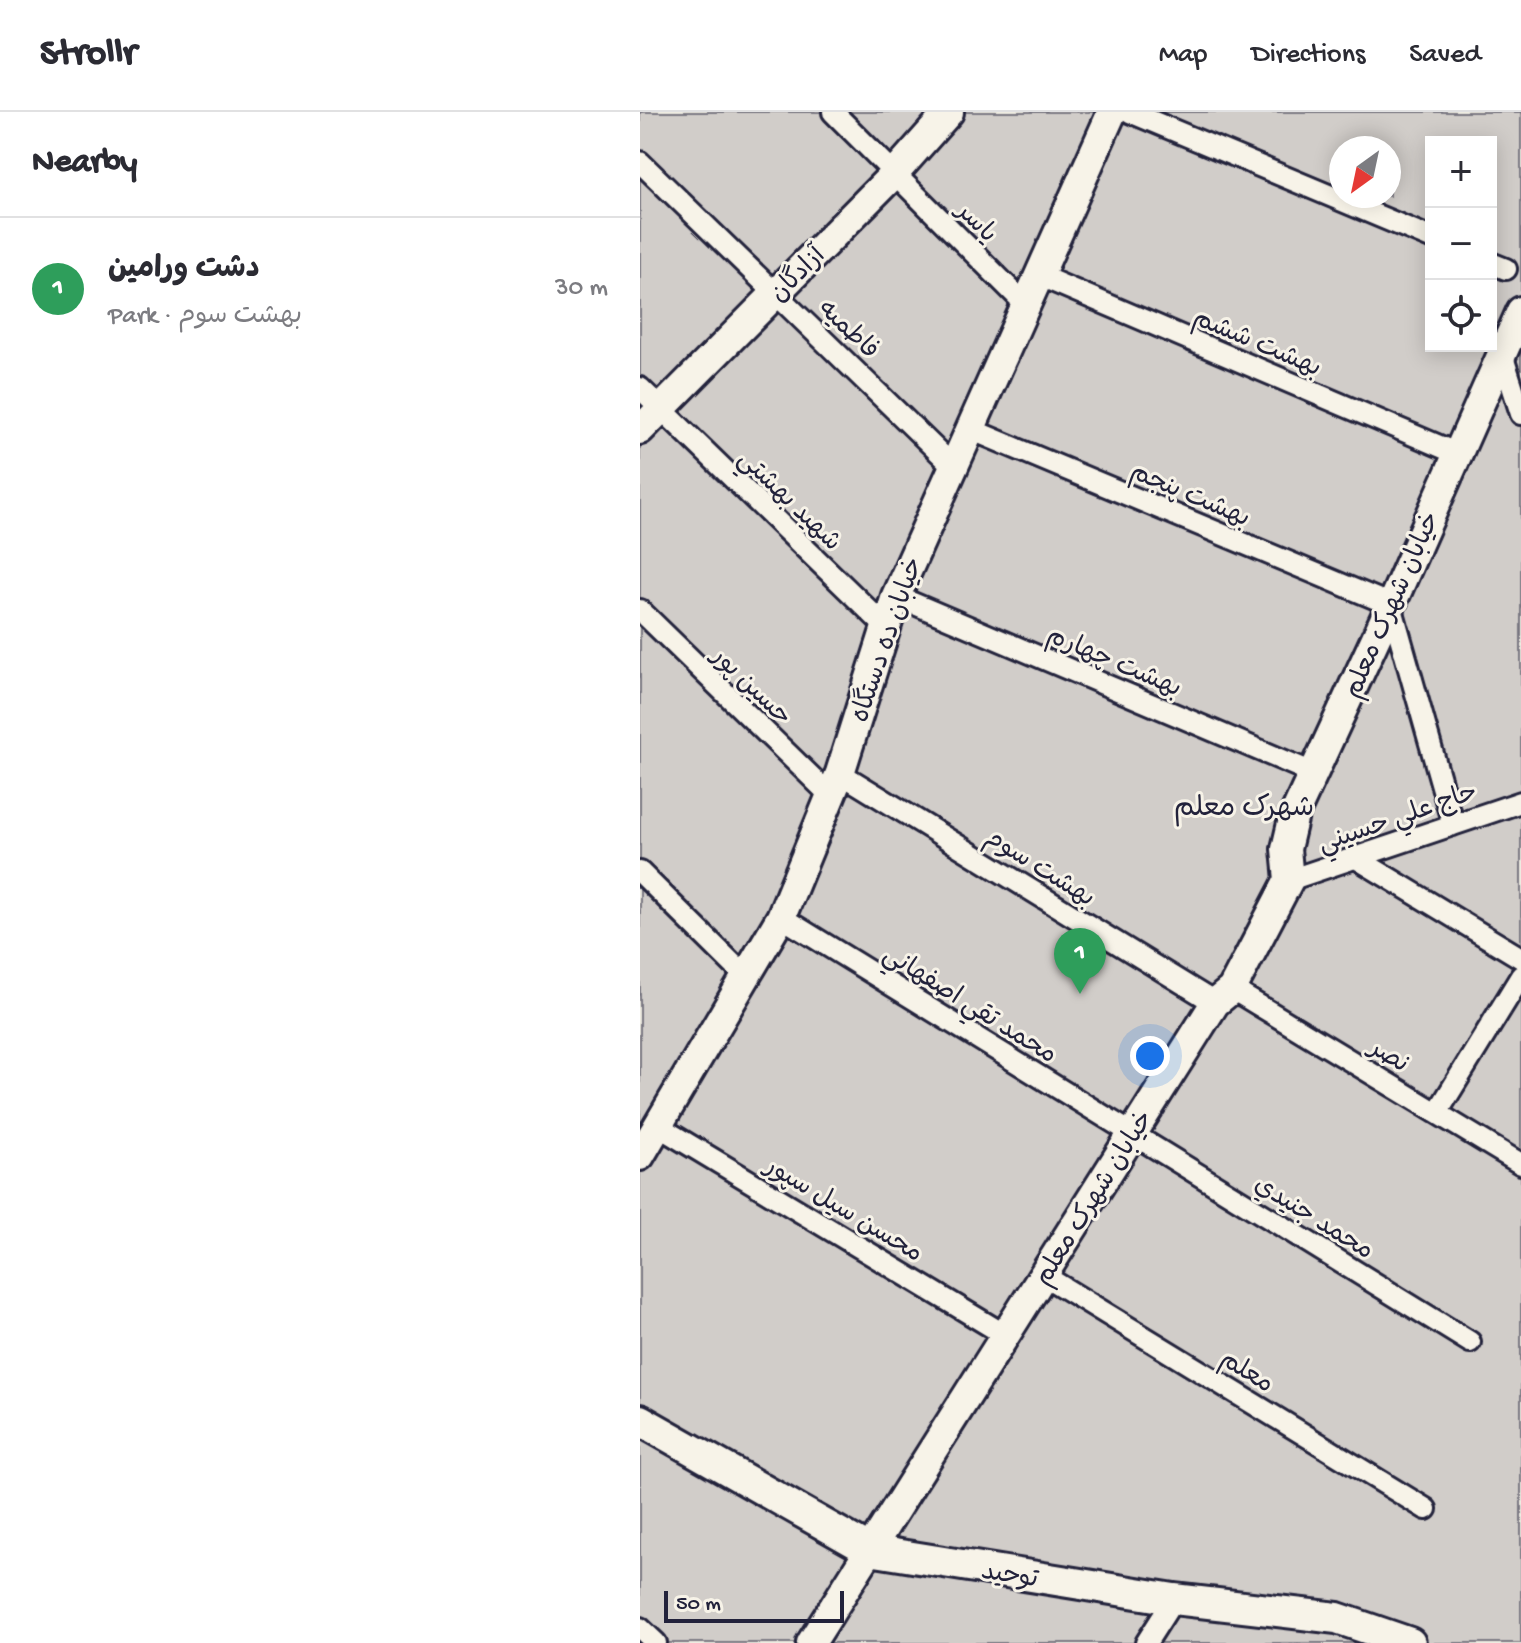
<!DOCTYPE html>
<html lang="en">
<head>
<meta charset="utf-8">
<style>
  :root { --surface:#fff; --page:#f2f2f3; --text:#2b2b33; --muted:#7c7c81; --line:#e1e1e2; --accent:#ea580c }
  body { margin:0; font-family:"Gochi Hand","Playpen Sans Arabic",sans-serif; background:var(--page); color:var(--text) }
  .controls { position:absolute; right:24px; top:24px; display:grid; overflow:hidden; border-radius:0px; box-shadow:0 4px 20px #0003 }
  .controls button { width:72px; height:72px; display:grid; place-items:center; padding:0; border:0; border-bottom:2px solid var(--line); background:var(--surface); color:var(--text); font:40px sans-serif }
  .compass { position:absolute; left:689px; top:24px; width:72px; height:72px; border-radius:50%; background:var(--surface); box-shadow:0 4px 20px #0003; rotate:213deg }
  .scale { position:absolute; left:24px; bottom:20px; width:180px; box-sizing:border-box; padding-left:8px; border:4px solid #22223b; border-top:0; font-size:22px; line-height:28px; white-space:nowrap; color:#22223b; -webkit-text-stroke:6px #f7f3e8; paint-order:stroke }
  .you { position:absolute; left:510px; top:944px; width:28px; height:28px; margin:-20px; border:6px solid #fff; border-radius:50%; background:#1a73e8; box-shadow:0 0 0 12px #1a73e833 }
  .badge { display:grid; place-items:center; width:52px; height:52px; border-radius:50%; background:var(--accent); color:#fff; font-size:26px; font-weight:700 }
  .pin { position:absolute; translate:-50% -66px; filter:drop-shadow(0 2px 4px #0008) }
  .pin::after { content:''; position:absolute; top:42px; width:28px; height:24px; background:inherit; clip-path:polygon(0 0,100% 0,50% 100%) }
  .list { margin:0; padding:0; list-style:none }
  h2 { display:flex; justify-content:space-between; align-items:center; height:104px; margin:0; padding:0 32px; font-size:34px }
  h2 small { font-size:26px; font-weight:400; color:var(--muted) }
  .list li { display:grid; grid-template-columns:52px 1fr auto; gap:24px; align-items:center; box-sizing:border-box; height:144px; padding:0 32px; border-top:2px solid var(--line) }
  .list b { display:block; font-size:30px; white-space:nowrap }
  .list p { margin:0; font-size:26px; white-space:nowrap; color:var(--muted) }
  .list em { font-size:26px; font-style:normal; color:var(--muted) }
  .icon { flex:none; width:44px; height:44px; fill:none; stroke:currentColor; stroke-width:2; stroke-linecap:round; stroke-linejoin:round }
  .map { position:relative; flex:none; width:881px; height:1531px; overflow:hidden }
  header { display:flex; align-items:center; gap:48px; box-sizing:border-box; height:112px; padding:0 40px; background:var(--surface); border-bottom:2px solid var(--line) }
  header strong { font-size:38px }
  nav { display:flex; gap:44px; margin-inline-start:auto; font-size:28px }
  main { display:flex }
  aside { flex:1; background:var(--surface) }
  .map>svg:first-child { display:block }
  .green { fill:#d1cdc9; stroke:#7a7882; stroke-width:2; fill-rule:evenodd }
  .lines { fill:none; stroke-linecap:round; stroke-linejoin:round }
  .street-casing { stroke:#22223b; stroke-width:26 }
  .secondary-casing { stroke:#22223b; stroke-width:34 }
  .primary-casing { stroke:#22223b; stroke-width:36 }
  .street { stroke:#f7f3e8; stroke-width:20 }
  .secondary { stroke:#f7f3e8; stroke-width:28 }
  .primary { stroke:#f7f3e8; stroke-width:30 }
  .labels { text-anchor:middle; stroke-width:6; stroke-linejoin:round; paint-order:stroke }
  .street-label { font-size:26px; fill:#22223b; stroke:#f7f3e8 }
  .neighbourhood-label { font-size:28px; fill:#22223b; stroke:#f7f3e8 }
</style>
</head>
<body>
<header>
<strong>Strollr</strong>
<nav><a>Map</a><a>Directions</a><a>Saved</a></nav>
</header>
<main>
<aside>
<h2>Nearby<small></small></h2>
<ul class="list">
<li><span class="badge" style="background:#2e9e5b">1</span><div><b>دشت ورامین</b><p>Park · بهشت سوم</p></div><em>30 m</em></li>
</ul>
</aside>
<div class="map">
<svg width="881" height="1531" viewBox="0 0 881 1531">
  <rect width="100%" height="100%" fill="#eeebe1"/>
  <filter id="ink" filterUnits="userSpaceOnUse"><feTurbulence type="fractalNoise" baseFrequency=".0125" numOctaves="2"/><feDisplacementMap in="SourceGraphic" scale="16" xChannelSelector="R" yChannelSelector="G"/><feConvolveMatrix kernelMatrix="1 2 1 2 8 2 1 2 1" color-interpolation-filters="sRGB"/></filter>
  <g filter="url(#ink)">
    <path class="green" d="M0,0H881V1531H0ZM791,30H851V234H791ZM701,36H749V84H701Z"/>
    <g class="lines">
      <g class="street-casing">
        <path id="street" d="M193,0L386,193
          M490,0L791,126
          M0,50L313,354
          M851,151L866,157
          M398,163L818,342
          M862,242L881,302
          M0,276L245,514
          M330,317L751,493L813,713
          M256,484L673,661
          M0,498L191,684
          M200,661L575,891
          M716,746L881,846
          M0,760L106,865
          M649,768L881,690
          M141,805L830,1230
          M592,877L881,1052
          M797,1001L881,864
          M18,1014L365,1223
          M403,1163L786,1397
          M0,1516L16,1531
          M506,1531L534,1487"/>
      </g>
      <g class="secondary-casing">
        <path id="secondary" d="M0,318L254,62L309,0
          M0,1044L141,805L200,661L256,484L472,0
          M171,1531L575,891L592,877L649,768L646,737L654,703L751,493L881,199"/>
      </g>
      <g class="primary-casing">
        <path id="primary" d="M0,1308L229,1438L534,1487L697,1506L770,1531"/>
      </g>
      <use href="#street" class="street"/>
      <use href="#secondary" class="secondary"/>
      <use href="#primary" class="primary"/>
    </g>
  </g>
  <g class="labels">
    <g class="street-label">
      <text transform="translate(338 109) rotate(45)" y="9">یاسر</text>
      <text transform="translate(156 161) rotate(-45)" y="9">آزادگان</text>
      <text transform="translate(210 216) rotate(44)" y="9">فاطميه</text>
      <text transform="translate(618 229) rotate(23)" y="9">بهشت ششم</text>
      <text transform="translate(551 381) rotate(23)" y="9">بهشت پنجم</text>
      <text transform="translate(151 387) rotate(44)" y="9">شهيد بهشتي</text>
      <text transform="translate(750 492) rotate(-66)" y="9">خیابان شهرک معلم</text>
      <text transform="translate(245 527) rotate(-71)" y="9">خیابان ده دستگاه</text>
      <text transform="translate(475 548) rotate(23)" y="9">بهشت چهارم</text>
      <text transform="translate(113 573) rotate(44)" y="9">حسين پور</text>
      <text transform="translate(757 704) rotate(-19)" y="9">حاج علي حسيني</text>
      <text transform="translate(401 754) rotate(32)" y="9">بهشت سوم</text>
      <text transform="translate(331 891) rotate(32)" y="9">محمد تقي اصفهاني</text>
      <text transform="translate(750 942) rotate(31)" y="9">نصر</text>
      <text transform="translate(452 1085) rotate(-58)" y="9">خیابان شهرک معلم</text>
      <text transform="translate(205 1096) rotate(31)" y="9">محسن سيل سپور</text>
      <text transform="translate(675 1104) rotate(32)" y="9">محمد جنيدي</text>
      <text transform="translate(608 1258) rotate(32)" y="9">معلم</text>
      <text transform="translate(370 1461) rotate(9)" y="9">توحید</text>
    </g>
    <g class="neighbourhood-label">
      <text x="604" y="703">شهرک معلم</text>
    </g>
  </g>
</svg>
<div class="controls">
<button>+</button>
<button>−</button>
<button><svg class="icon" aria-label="locate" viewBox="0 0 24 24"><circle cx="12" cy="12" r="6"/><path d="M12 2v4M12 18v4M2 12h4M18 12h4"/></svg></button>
</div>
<svg class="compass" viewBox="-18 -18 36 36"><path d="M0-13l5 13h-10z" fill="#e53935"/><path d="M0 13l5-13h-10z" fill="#7c7c81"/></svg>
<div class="scale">50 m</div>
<div class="you"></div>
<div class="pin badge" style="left:440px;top:882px;background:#2e9e5b">1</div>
</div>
</main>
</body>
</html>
